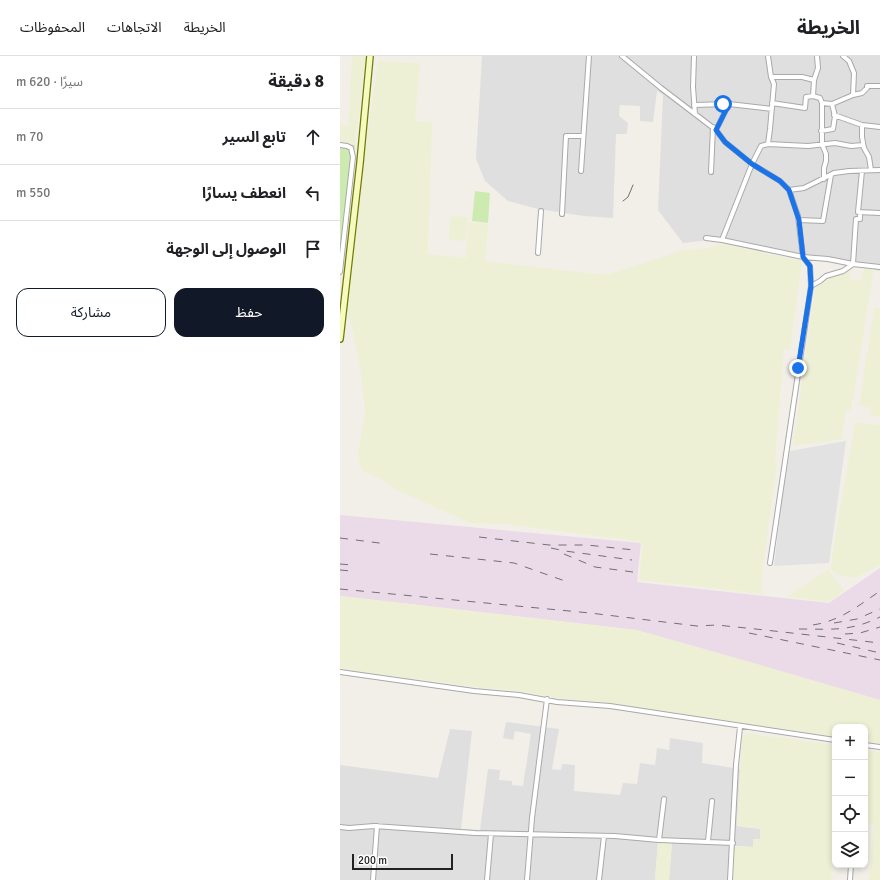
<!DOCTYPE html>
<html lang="ar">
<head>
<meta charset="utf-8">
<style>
  :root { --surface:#fff; --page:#f6f6f6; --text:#202124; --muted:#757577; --line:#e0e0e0; --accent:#111827 }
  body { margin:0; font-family:Signika,"Noto Sans Arabic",sans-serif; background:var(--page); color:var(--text); direction:rtl }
  .controls { position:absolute; right:12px; bottom:12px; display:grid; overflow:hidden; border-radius:8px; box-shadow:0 2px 6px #0003 }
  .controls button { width:36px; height:36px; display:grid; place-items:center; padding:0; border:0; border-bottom:1px solid var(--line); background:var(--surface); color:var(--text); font:20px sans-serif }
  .scale { position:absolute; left:12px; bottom:10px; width:101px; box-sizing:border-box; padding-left:4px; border:2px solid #222; border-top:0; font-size:11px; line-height:14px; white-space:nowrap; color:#222; -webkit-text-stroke:3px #fff; paint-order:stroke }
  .stop { position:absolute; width:12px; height:12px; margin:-9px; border:3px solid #1a73e8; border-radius:50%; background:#fff }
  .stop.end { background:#1a73e8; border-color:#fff; box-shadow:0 1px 4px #0008 }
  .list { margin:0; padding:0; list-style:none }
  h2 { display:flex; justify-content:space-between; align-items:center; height:52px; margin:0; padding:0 16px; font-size:17px }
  h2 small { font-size:13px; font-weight:400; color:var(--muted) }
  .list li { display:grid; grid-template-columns:26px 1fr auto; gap:12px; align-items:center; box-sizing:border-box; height:56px; padding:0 16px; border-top:1px solid var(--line) }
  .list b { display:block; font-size:15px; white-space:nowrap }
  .list em { font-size:13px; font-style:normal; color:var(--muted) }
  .actions { display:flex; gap:8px; padding:12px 16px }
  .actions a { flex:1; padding:9px 0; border:1px solid var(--accent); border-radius:12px; text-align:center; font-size:14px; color:var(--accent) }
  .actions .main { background:var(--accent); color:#fff }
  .icon { flex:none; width:22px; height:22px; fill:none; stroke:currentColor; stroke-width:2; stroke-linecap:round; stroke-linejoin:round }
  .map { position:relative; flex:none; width:540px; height:824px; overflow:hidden; direction:ltr }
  header { display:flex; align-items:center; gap:24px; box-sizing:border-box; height:56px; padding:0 20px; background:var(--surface); border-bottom:1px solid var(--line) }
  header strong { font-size:19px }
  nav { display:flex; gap:22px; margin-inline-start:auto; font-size:14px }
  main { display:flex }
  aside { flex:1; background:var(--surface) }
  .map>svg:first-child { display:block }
  .residential { fill:#e0dfdf }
  .industrial { fill:#ebdbe8 }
  .farmland { fill:#eef0d5 }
  .grass { fill:#cdebb0 }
  .parking { fill:#e2e2e2 }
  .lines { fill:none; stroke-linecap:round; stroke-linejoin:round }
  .street-casing { stroke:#a9a9a9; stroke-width:6 }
  .secondary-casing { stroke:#707d05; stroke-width:8 }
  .street { stroke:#fff; stroke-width:4 }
  .secondary { stroke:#f7fabf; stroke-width:5.5 }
  .tram { stroke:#707070; stroke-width:1 }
  .rail { stroke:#707070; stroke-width:1; stroke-dasharray:8 8; stroke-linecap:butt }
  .route { stroke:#1a73e8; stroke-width:5 }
</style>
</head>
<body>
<header>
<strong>الخريطة</strong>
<nav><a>الخريطة</a><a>الاتجاهات</a><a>المحفوظات</a></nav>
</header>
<main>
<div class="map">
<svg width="540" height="824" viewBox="0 0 540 824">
  <rect width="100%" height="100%" fill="#f2efe9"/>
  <path class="residential" d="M142,0H540V215L376,183L343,187L318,154L323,39L317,35L313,66L300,65V50L280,49L279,60L288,67L287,78H276L273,162L244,160L198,153L168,145L145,125L136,103Z
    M166,666L219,673L212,713L221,714L222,708L235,709L234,735L280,739L283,727L297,728L300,707L315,709L317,692L329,694L330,682L363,687L362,707L400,713L397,770L421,773L420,783L413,791L395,790L392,824H329L332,786H318L315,824H0V709L98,722L110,673L132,675L121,773L140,774L148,713L160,714L159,724L172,725V729L183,730L191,678L175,675L173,684L163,682Z"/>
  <path class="industrial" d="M0,459L301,487L297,526L489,547L540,512V644L385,599L296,574L0,540Z"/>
  <path class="farmland" d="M12,0H26L15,89L0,88V69L8,70Z
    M38,5L80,7L75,65L92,67L88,198L126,202L129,166L148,168L145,205L266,219L344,194L368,192L382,188L462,205L450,293H444L435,407L437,408L423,511L422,538L299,524L303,486L165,468L130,467L57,434L47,427L30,418L22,415L18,398L25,359L21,318L13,275L5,251L12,188Z
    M113,160L128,161L126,185L109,184L110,164Z
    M512,211L510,223L521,224L524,211L534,212L511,354H506L502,383L453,390L475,231L486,222L504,217Z
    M534,252H540V361L530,359L531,352L519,350Z
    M515,366L540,369V509L515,522L497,519L491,513L492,501Z
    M488,513L504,535L488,546L447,541Z
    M0,540L296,574L385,599L540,644V688L525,685V671H495V681L270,647L218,642L178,635L135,631L0,613Z
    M406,677L495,689V774L491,824H392L395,790L413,791V783H420V773L413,772V770H410V772L397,770L402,680Z
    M525,694L540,696V824H529L534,767H525Z
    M318,786H332L329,824H315Z"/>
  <path class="grass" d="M0,88L15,89L3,197H0Z
    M135,135L150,137L148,167L132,165Z"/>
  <path class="parking" d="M506,385L489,507L434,510L441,449L450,395Z"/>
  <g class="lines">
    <g class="street-casing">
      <path id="street" d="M282,0L321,32L376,74L385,86L412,108L440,125L449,134L458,160L463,201L470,210L471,230L430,507
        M354,0L353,31L355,58
        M477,0L478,12L474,24L473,40L480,42L482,47V88L486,98V105L484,112V123
        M431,21H462L474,24
        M513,39L522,37L527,32V30H540
        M432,47L465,52L466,41L473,40
        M492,48L513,39L514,17L509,5L503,0
        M354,49L389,48L432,53
        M494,59L522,69L540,71
        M522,69V81L524,92L529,101L531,114
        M376,74L389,48
        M481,75L493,73L495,60L492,48L482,47
        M428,88L468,90L495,87L511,90L523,89
        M0,89L7,90L11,92L13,101L0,216
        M241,115L249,0
        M522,115L518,156L540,157
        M371,116L373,71
        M449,134L464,132L494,117L509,115L540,114
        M222,158L226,80H243
        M459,164L483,165L491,119
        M366,182L382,184L463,201L488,203L513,208L540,211
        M382,184L412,108L421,90L428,88L430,73L434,28L431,21L428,0
        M198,197L201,155
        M471,230L480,225L486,220L503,215L513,208L516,163H520V156
        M0,616L134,635L179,639L217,646L270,650L495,684
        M525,689L540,691
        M0,771L9,772L34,770L135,777L275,780L319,784L393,787
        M319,784L324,743
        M368,785L372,745
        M33,824L37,770
        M147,824L151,778
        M187,824L192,762L207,643
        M259,824L264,780
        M390,824L396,709L400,671
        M510,824L511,809"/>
    </g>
    <g class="secondary-casing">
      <path id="secondary" d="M0,283L20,107L30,0"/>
    </g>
    <use href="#street" class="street"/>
    <use href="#secondary" class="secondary"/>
    <path class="tram" d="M283,145L288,141L293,129"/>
    <path class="rail" d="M139,481L209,489H247L294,494
      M0,482L47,488
      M211,492L225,495L292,504
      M90,498L174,507L225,525
      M224,498L255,511L293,516
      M0,508L12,509
      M0,514L11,515
      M0,533L250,557L357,570L377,569L425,574L540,587
      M494,567L517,563L540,553
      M473,569C500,565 518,550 540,535
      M459,573C492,573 509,576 540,561
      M409,577L540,604
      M505,578L520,577L540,571
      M497,587L540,597"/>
  </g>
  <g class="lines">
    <path class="route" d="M383,48H389L376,74L385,86L412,108L440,125L449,134L459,164L463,201L470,210L471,230L458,312"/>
  </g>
</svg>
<div class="controls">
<button>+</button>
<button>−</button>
<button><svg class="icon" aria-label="locate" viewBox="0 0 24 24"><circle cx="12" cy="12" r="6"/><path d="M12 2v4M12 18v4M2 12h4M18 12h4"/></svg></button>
<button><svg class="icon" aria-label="layers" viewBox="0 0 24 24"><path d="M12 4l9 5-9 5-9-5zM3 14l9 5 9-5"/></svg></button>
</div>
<div class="scale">200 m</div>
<div class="stop" style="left:383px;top:48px"></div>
<div class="stop end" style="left:458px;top:312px"></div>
</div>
<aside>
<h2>8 دقيقة<small>سيرًا · 620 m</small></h2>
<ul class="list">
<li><svg class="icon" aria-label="ahead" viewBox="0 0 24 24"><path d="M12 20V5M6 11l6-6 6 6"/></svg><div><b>تابع السير</b></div><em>70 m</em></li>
<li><svg class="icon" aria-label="left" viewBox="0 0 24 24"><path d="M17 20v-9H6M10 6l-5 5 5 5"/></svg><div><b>انعطف يسارًا</b></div><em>550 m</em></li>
<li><svg class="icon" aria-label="arrive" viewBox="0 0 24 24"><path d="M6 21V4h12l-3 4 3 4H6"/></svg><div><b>الوصول إلى الوجهة</b></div></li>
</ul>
<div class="actions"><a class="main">حفظ</a><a>مشاركة</a></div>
</aside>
</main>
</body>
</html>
